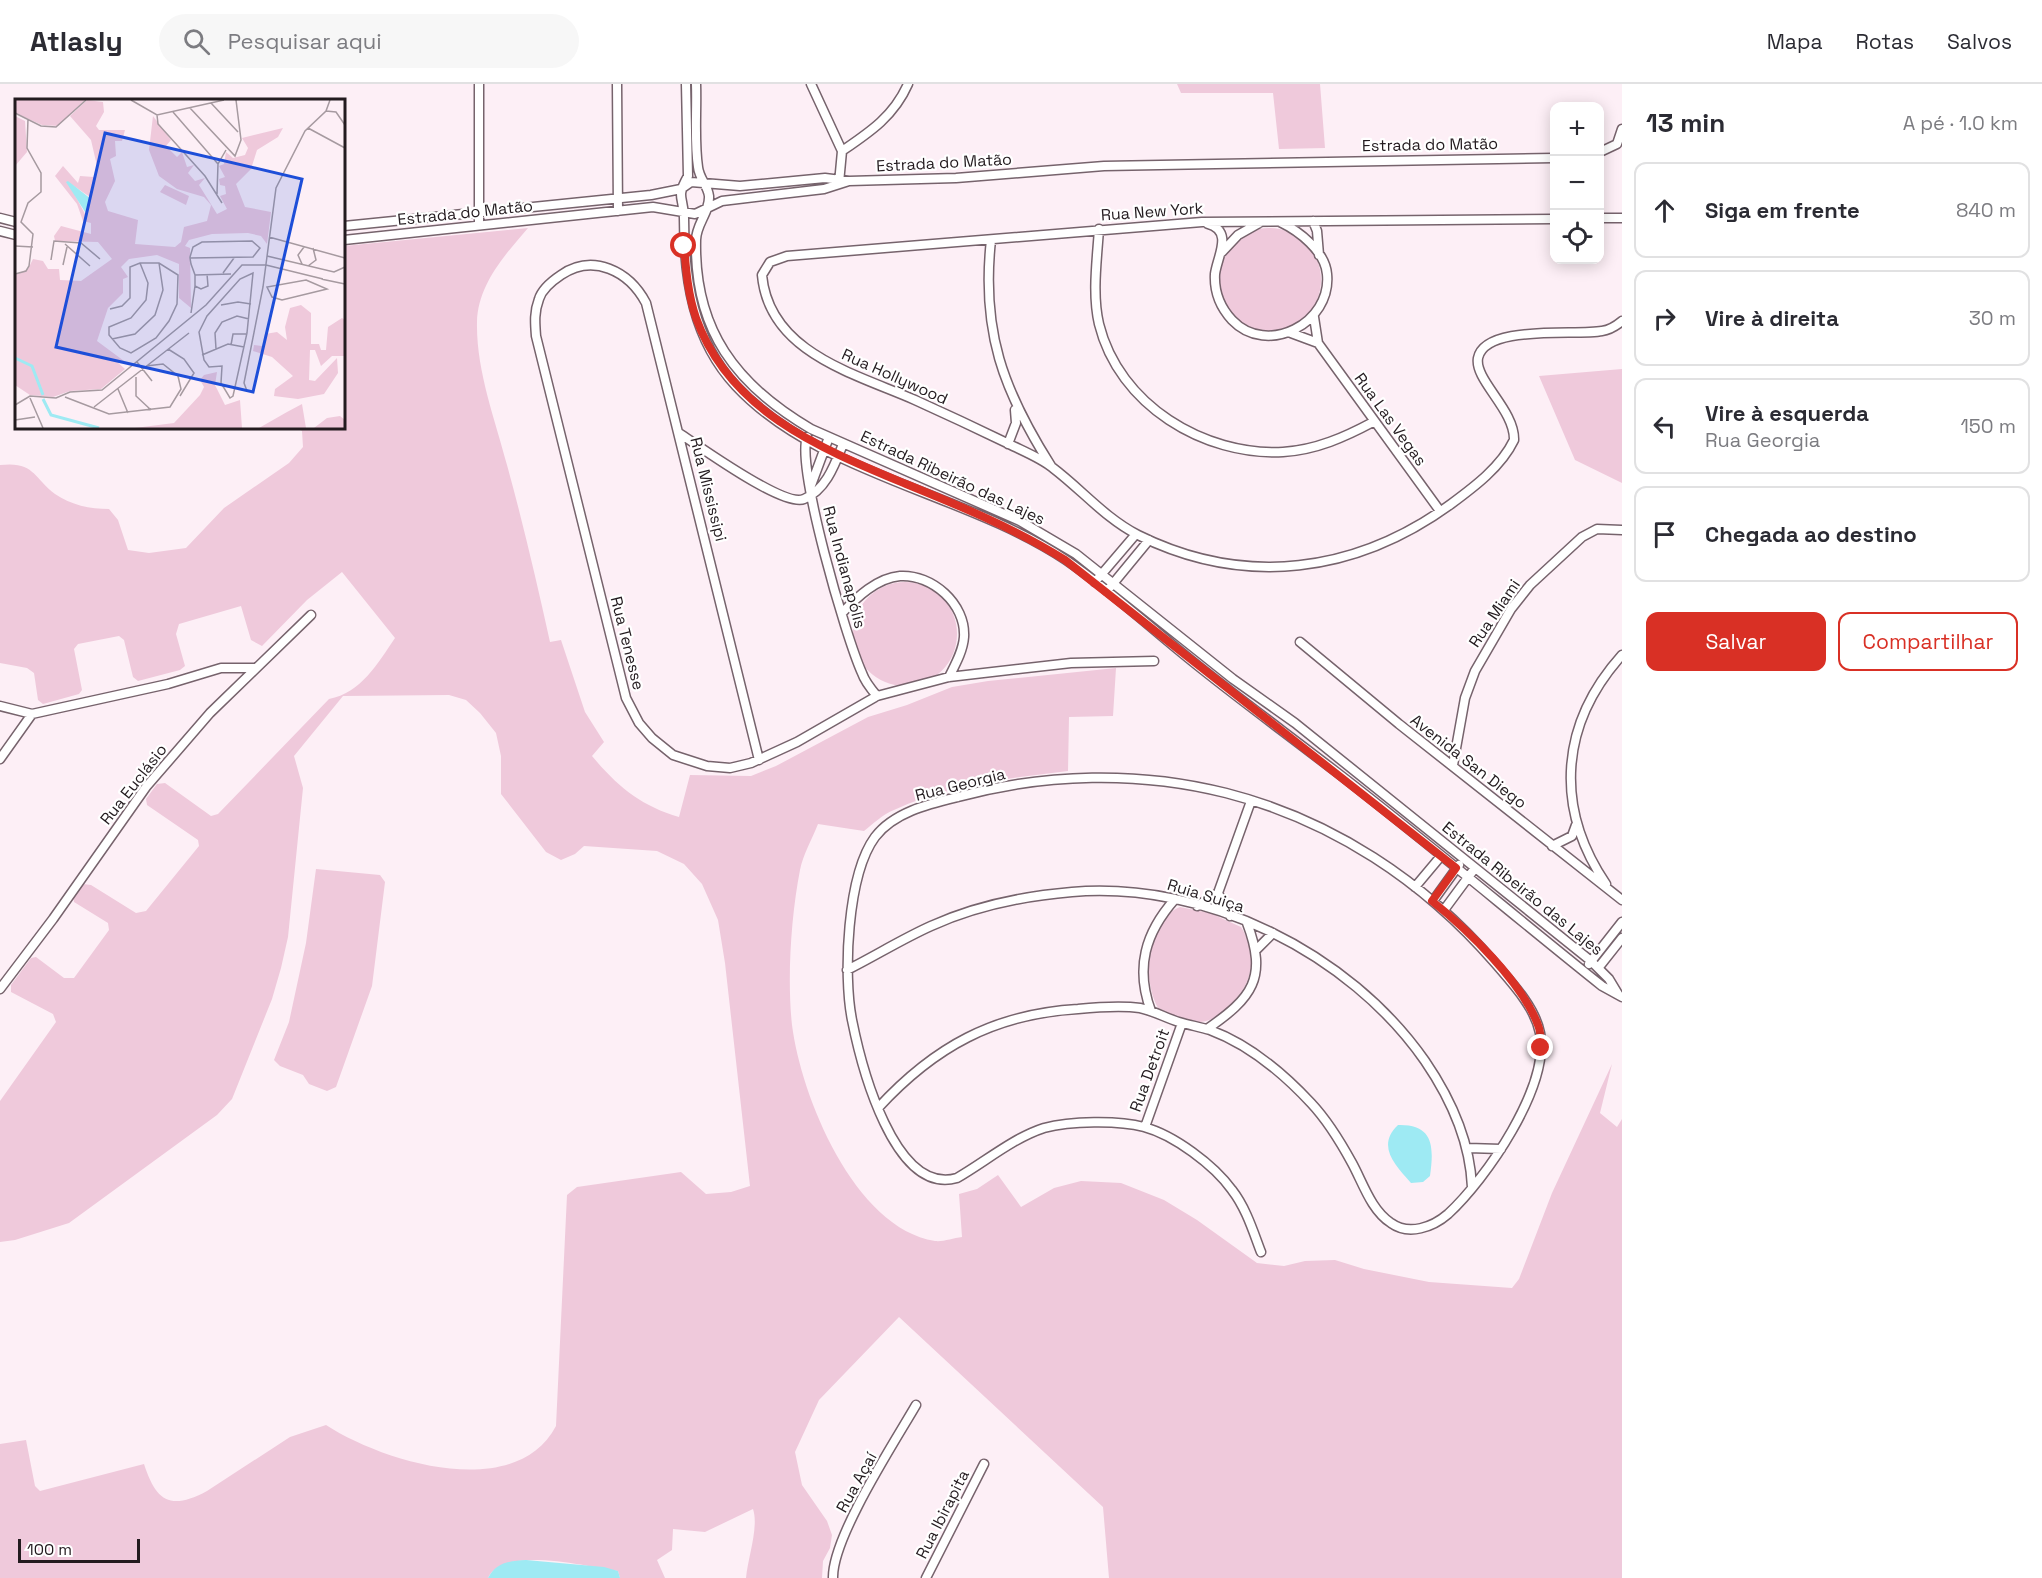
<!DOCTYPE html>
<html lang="pt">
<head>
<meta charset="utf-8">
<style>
  :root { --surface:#fff; --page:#f7f7f7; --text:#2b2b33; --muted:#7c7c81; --line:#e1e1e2; --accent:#d93025 }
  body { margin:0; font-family:"Space Grotesk",sans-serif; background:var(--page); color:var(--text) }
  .controls { position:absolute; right:18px; top:18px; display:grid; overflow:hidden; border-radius:12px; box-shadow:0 3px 15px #0003 }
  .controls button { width:54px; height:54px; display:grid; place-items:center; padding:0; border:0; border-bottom:2px solid var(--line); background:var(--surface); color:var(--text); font:30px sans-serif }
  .scale { position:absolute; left:18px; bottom:15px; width:122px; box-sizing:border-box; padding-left:6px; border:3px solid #231b1f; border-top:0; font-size:16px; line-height:21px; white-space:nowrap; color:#231b1f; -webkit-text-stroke:4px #fff; paint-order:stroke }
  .stop { position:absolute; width:18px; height:18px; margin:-14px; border:4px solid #d93025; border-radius:50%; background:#fff }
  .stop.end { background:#d93025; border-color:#fff; box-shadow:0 2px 6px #0008 }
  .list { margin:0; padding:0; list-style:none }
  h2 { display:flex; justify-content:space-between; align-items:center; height:78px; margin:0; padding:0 24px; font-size:26px }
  h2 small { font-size:20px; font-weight:400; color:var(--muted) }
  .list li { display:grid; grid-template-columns:39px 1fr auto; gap:18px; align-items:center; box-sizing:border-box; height:96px; margin:0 12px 12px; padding:0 12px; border:2px solid var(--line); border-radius:12px }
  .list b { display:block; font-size:22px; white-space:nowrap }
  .list p { margin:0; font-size:20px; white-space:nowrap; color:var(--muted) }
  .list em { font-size:20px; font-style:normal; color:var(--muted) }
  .actions { display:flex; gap:12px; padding:18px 24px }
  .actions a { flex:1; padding:14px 0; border:2px solid var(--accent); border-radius:12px; text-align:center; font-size:21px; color:var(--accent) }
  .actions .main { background:var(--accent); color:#fff }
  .icon { flex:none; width:33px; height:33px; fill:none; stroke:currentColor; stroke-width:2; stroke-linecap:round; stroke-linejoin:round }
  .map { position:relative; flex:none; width:1622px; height:1494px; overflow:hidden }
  header { display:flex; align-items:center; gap:36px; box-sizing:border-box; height:84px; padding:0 30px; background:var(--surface); border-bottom:2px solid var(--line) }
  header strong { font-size:28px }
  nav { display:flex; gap:33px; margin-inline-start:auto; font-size:21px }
  .search { width:420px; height:54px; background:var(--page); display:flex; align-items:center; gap:15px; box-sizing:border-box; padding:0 21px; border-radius:33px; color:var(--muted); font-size:22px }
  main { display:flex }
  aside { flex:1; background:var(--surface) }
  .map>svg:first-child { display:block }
  .green { fill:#efc9db }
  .water { fill:#9eeaf3 }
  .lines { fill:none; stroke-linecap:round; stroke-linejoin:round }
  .minor-casing { stroke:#76636c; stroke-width:11 }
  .minor { stroke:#fff; stroke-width:8 }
  .route { stroke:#d93025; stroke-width:8 }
  .labels { text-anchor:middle; stroke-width:4.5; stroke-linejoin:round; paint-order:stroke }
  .street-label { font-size:16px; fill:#231b1f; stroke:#fff }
  .inset-river { fill:none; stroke:#9eeaf3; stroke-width:3 }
  .inset-road { fill:none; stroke:#a69aa0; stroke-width:1.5 }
  .view { fill:#1d4ed8; fill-opacity:0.15; stroke:#1d4ed8; stroke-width:3 }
  .inset-edge { fill:none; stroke:#231b1f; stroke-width:3 }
</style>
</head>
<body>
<header>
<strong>Atlasly</strong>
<div class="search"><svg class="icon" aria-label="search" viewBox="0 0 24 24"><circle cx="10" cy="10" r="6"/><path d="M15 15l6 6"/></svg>Pesquisar aqui</div>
<nav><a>Mapa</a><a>Rotas</a><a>Salvos</a></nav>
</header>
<main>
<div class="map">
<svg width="1622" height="1494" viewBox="0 0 1622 1494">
  <rect width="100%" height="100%" fill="#fdeff6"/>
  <path class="green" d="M1177,0H1320L1325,64L1279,65L1273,9H1181Z
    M528,144C505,171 478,200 477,238C476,286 495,335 507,381C523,439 537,499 550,558L561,556L585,628L604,658L592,672C617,702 641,722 679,733L690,691L751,692L776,682L868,633L907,621L952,603L988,597L1116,584L1113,632L1069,633L1068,687C1009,694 949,701 894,726C883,730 873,740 864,747L818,740C812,755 803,771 800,786C791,832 787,895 792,941C801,1012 854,1144 935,1157C943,1158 953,1154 962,1153L959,1110L977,1105L998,1091L1021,1123L1054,1104L1081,1097L1121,1099L1164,1116L1197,1136L1257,1179L1284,1182L1305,1177L1335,1176L1364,1185L1429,1198L1512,1204L1519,1195L1552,1109L1612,980L1600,1029L1617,1043L1622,1035V1494H1109L1103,1423L899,1233L819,1316L795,1368L802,1401L827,1437L832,1451L830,1464L823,1477L822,1494H746C748,1473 759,1443 753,1425L705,1448L673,1445L672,1466L657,1476L665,1494H620L618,1487C588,1483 503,1461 488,1494H0V1360L26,1356L35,1402L40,1407L144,1380C156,1417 170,1427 207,1407L290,1353L326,1341C383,1378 515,1419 556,1342L567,1111L577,1103L681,1088L706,1110L731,1108L750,1102L725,879L718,836L702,800L684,780L657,767L584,762L575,770L561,776L546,768L501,710V672L496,649L480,629L466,616L449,611L343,612L294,672L303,704L288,853L281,884L272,915L232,1015L217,1031L69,1139L15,1156L0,1158V1017L56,938L53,930L11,908V901L31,874L36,873L64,894H74L109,846L108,839L74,818L73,811L83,800L91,801L136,829L146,827L199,762L198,756L147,721L146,715L157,700L165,699L211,732L218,730L329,615C361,609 378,579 395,554L342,488L307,516L262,562L251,556L241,522L179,540L176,550L185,582L180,586L138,597L133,593L124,556L119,552L78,560L74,565L82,606L79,610L43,620L38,616L34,589L27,584L0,579V381C34,377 33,393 55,410C71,421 90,425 109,425L118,436L128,466L149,469L186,464L224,424L289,379L303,363L302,347L299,344H344V162Z
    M1217 196a52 52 0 1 1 104 0a52 52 0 1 1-104 0Z
    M1622,285V399L1575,376L1539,292Z
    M853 550a52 52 0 1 1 104 0a52 52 0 1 1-104 0Z
    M316,785L380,791L385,798L372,902L336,1003L327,1007L309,1000L303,991L280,982L274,976L289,938L306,859Z
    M1180,823L1210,829L1241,843C1260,873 1252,903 1226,925C1219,931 1211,937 1201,938C1187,939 1170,930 1158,924C1142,895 1145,837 1180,823Z"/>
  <path class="water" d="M1398,1041C1434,1040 1434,1063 1430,1092L1423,1098L1411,1099C1395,1081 1376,1062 1398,1041Z
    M526,1476L604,1483L618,1487L620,1494H488C496,1478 510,1477 526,1476Z"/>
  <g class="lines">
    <g class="minor-casing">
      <path id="minor" d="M617,0L618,127
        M686,0L688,92C675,115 684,112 684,134C684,195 693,256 736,302C818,390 966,409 1066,476C1114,509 1156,549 1202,585C1246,620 1291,653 1335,687C1426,757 1513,831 1602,902L1622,913
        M696,0C697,27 694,56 698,83C699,94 708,102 709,112C710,128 696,140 696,156C694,246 736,301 811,345L1020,437L1076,470L1233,595L1295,639L1591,877L1609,895L1618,910
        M811,0L842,67C870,48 894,32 908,0
        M1600,68L1617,60L1622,45
        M839,99L842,67
        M0,134L16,138
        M1600,134H1622
        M1554,135L1202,138L787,172L770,178L762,191C769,269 856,290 915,316C946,330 978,345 1009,360C1023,367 1041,374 1053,384C1082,406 1105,434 1138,451C1245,504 1356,489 1451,420C1474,403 1501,383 1514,356C1515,326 1474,296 1478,274C1485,240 1575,252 1602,247C1610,246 1616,242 1622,237
        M1313,137L1317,147L1319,171
        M479,140V0
        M1208,140C1234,147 1217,173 1215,190C1214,208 1220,223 1232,236C1267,273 1332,239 1327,190C1325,167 1299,147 1280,138
        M344,142L651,111L681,105L691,98L740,102L825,94L849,97
        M1099,145C1097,176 1092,210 1099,240C1119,321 1204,372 1283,368C1316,366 1345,353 1373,338
        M0,147L16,151
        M344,156L653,123L695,130L722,117L824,105L849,97L956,94L1104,82L1554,74
        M991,156C981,247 1003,306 1051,382
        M1222,168L1238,151L1261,138
        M1314,233L1318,259L1440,427
        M1291,249L1318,259
        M679,349C699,362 784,424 804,415C826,406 835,380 843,360
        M807,353C796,383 846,554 862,589C865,598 871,605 877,612
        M1008,360L1016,339L1015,326
        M810,404L829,353
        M1095,498L1136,450
        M1107,507L1149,456
        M842,529C857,513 877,494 900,492C932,490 966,520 964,553C963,567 955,581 949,593
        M1300,558L1399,640L1622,816
        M0,622L32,630L168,600L221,584H254
        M0,675L32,630
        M759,676L646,219C629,187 593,169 561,191C552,197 542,205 539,215C534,228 535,239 536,252L626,614L639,639L652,654L673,671L707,682L730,684L751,679L797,658L877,612L949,593L1071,579L1154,577
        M1453,681L1465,614L1475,587L1511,525L1530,501L1582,453L1597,445L1622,446
        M1552,762L1572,752L1576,741
        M1606,800C1554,723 1560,640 1622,571
        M1415,803L1441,772
        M1218,809L1251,717
        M1218,809L1230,832
        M1433,817L1459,781
        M1197,822L1218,809
        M1444,826L1475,784
        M1257,865L1273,849
        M1589,880L1622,838
        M1599,883L1622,854
        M847,886C875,872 902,855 931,842C975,822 1024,812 1072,808C1205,797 1349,868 1425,977C1451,1015 1470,1056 1472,1103
        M0,905L53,835L146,703L210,629L311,531
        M1151,927C1135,884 1145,849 1175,815
        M1207,945C1252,914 1268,894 1247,839
        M878,1024C934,963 994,930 1078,925C1098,923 1120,921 1140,924C1154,927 1166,934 1179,938C1189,941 1200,943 1210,946C1248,960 1283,989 1311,1019C1327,1036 1340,1057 1352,1079C1363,1099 1371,1126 1391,1139C1409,1152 1433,1143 1448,1130C1486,1095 1550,1003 1540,949C1535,923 1512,899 1495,879C1424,797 1332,736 1226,709C1139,687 1045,689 958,713C929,720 894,728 875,753C847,791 843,891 852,936C861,981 894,1112 957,1094C985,1078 1013,1054 1044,1044C1070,1037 1118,1036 1144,1043C1174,1051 1214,1081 1232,1106C1246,1124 1253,1147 1261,1168
        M1145,1043L1182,939
        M1468,1064L1501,1065
        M833,1494C832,1454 894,1359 916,1321
        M926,1494L984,1380"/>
    </g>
    <use href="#minor" class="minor"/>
  </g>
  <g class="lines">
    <path class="route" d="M684,162C686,186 688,211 696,234C730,328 820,364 906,400C960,422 1016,445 1065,476L1456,784L1432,817C1468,846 1522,898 1538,941C1541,948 1541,957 1541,964"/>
  </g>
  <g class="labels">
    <g class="street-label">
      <text transform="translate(1430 60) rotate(-1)" y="6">Estrada do Matão</text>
      <text transform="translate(944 78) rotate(-3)" y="6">Estrada do Matão</text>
      <text transform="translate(1152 127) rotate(-4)" y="6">Rua New York</text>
      <text transform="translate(465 128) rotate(-6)" y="6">Estrada do Matão</text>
      <text transform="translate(895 292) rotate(24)" y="6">Rua Hollywood</text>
      <text transform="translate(1391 335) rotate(54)" y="6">Rua Las Vegas</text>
      <text transform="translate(953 393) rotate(25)" y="6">Estrada Ribeirão das Lajes</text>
      <text transform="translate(709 405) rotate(76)" y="6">Rua Mississipi</text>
      <text transform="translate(845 483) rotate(75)" y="6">Rua Indianapólis</text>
      <text transform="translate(1494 529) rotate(-56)" y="6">Rua Miami</text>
      <text transform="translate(628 559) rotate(76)" y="6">Rua Tenesse</text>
      <text transform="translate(1469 677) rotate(38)" y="6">Avenida San Diego</text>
      <text transform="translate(133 700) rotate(-52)" y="6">Rua Euclásio</text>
      <text transform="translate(960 700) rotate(-14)" y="6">Rua Georgia</text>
      <text transform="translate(1523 804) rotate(39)" y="6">Estrada Ribeirão das Lajes</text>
      <text transform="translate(1206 811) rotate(17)" y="6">Ruia Suiça</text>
      <text transform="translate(1149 986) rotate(-70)" y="6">Rua Detroit</text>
      <text transform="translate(856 1398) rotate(-61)" y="6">Rua Açaí</text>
      <text transform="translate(942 1430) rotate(-63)" y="6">Rua Ibirapita</text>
    </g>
  </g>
  <g transform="translate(15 15)">
    <rect width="330" height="330" fill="#fdeff6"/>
    <path d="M0,1H70L43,27L27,26L0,14ZM72,1L88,3L89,13L81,27L84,31H110L107,42H100L101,57L95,60L100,82L90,103L93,112L123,121L120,145L160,148L166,143L169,128L192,122L196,106L189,98L162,90L144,77L134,51L138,17L156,41L151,47L162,58L167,53L172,68L179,66L173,74L180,82L190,79L184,86L202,115L212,110L205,97L211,95L210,87L205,86L204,80L210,78L204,67L209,65L211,53L218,59L230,56L233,49L227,39L268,29L263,38L242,51L236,70L221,85L230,108L256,113L252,145L246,137L233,134L197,135L174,141L170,147L175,149L176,209L164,199V165L142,156L114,160L106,168L113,178L108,180V194L93,209L82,242L109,262L100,261L110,270L86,290L55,292L38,298L15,296L0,286V176L13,170L18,160L28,162L33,170H44L45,181L66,182L97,160L83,143L40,142L39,137L46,127L76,135V124L68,122L62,105L40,77L48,67L63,84L65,77L79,78L82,67L76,41L55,17ZM53,83L75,98L73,114L70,115ZM0,17L10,22L12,53L0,67ZM150,86L174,97L171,106L145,93ZM286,206L296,214V245H304L306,251H311L313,228L327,219L330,221V257H317L306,267L300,251H295L294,281L300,282L322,259L323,274L309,295L283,300L259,297L260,290L278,277L257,258L238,252L239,246L247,247L250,235L262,233L272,241L270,228L275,209ZM202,273L200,286L210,306L225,301L227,329H120L159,324L185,296L189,288L185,281L189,276ZM287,305L291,329H244L272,313ZM325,317L330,321V329H299L312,319Z" fill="#efc9db" fill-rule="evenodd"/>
    <path d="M53,82L76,100L72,116L51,83Z" fill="#9eeaf3"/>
    <path class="inset-river" d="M0,259L17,267L28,296M28,300L36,316L84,329"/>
    <path class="inset-road" d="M116,1L142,16L209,1M196,4L223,33M175,9L220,57L226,41L221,1M311,12L321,13L330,26M158,13L203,65M0,14L26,27L41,28L71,1M142,16L143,25L190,77L207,104M293,29L330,49M202,95L203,65L211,51M254,138L330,159M50,145L75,167M0,147L18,148M252,157L319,173L330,168M175,159L238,158L245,149L237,142L187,143L178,148L175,158V159L176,165L180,176V187L176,214M36,161L39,142L66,144L85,160M287,165L283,156L289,148M48,166L52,148M293,167L301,161L298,149M208,174L219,159M238,174L232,234L218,297L215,299L206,284L207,267L194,268L189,261L184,233L192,217L225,180ZM0,175L11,172L14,167L18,135L6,123L13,104L26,93V74L12,49L13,20M180,176L216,175M306,180L330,185M291,181L312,190L267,201L257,198L252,188ZM180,187L186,190L193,187L192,175M206,206L223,203L236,205M95,210L107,207L115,199V168L125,164H144L163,176L162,205L154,222L141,239L116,254L105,249L94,236V228L116,219L131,201L133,184L125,164M97,240L120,235L140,216L148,191L144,164M216,246L218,235H231M153,250L169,260L179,274L165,297M201,250L200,234L207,223L222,217L234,220M187,256L213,245L229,248M122,263L137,282M121,278V297L136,311M103,290L113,314M232,292L229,284L248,188L261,89L290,32L311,12L315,1M50,298L94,315L155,308L166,290L163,277L148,265L131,267M15,299L28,329M0,306L15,297L41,299L55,293L87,291L191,206L227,166H251L308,180M79,308L174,234M0,321L20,318"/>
    <path class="view" d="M90,34L287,80L238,293L41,248Z"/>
    <rect width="330" height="330" class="inset-edge"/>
  </g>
</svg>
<div class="controls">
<button>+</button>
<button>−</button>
<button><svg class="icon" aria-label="locate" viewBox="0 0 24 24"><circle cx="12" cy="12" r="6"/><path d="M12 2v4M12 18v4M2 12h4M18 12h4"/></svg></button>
</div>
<div class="scale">100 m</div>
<div class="stop" style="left:684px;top:162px"></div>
<div class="stop end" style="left:1541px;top:964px"></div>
</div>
<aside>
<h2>13 min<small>A pé · 1.0 km</small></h2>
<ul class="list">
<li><svg class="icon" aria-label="ahead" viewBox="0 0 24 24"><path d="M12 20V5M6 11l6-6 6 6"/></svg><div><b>Siga em frente</b></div><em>840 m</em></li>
<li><svg class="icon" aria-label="right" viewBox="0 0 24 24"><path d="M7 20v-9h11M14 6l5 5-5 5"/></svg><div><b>Vire à direita</b></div><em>30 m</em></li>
<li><svg class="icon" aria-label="left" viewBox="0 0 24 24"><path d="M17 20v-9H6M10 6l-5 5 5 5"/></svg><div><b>Vire à esquerda</b><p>Rua Georgia</p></div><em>150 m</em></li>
<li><svg class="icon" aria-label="arrive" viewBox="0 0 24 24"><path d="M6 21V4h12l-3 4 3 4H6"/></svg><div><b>Chegada ao destino</b></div></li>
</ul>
<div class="actions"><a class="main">Salvar</a><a>Compartilhar</a></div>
</aside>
</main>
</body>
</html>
